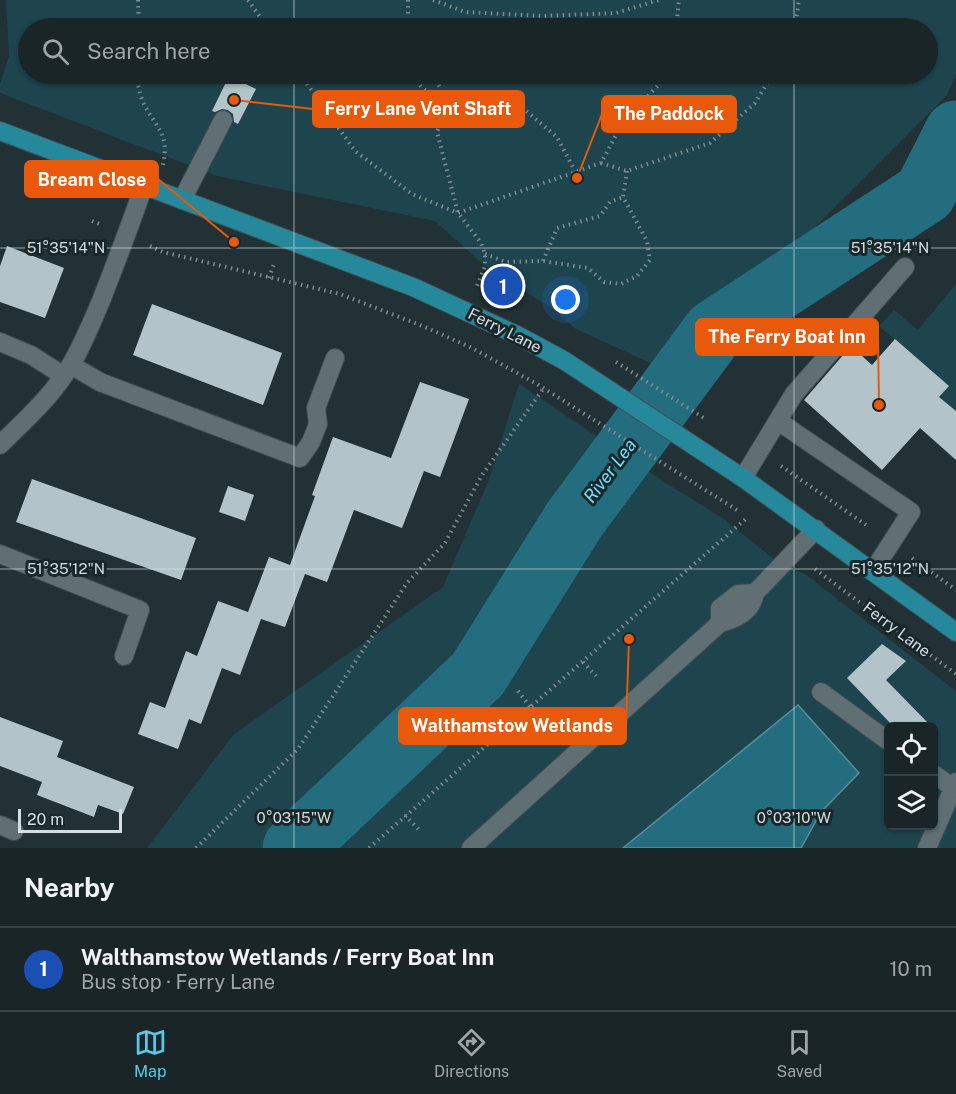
<!DOCTYPE html>
<html lang="en">
<head>
<meta charset="utf-8">
<style>
  :root { --surface:#1a2528; --page:#232d30; --text:#f1f3f6; --muted:#9fa5a8; --line:#384245; --accent:#59c8e5 }
  body { margin:0; font-family:"Public Sans",sans-serif; background:var(--page); color:var(--text) }
  .controls { position:absolute; right:18px; bottom:18px; display:grid; overflow:hidden; border-radius:9px; box-shadow:0 2px 4px #0004 }
  .controls button { width:54px; height:54px; display:grid; place-items:center; padding:0; border:0; border-bottom:2px solid var(--line); background:var(--surface); color:var(--text); font:30px sans-serif }
  .scale { position:absolute; left:18px; bottom:15px; width:104px; box-sizing:border-box; padding-left:6px; border:3px solid #d5dee1; border-top:0; font-size:16px; line-height:21px; white-space:nowrap; color:#d5dee1; -webkit-text-stroke:4px #19272b; paint-order:stroke }
  .you { position:absolute; left:566px; top:300px; width:21px; height:21px; margin:-15px; border:4px solid #fff; border-radius:50%; background:#1a73e8; box-shadow:0 0 0 9px #1a73e833 }
  .badge { display:grid; place-items:center; width:39px; height:39px; border-radius:50%; background:var(--accent); color:#fff; font-size:20px; font-weight:700 }
  .pin { position:absolute; translate:-50% -50%; border:3px solid #fff; box-shadow:0 2px 6px #0006 }
  .list { margin:0; padding:0; list-style:none }
  h2 { display:flex; justify-content:space-between; align-items:center; height:78px; margin:0; padding:0 24px; font-size:26px }
  h2 small { font-size:20px; font-weight:400; color:var(--muted) }
  .list li { display:grid; grid-template-columns:39px 1fr auto; gap:18px; align-items:center; box-sizing:border-box; height:84px; padding:0 24px; border-top:2px solid var(--line) }
  .list b { display:block; font-size:22px; white-space:nowrap }
  .list p { margin:0; font-size:20px; white-space:nowrap; color:var(--muted) }
  .list em { font-size:20px; font-style:normal; color:var(--muted) }
  .icon { flex:none; width:33px; height:33px; fill:none; stroke:currentColor; stroke-width:2; stroke-linecap:round; stroke-linejoin:round }
  .map { position:relative; flex:none; width:956px; height:848px; overflow:hidden }
  .search { position:absolute; background:var(--surface); box-shadow:0 2px 4px #0004; left:18px; right:18px; top:18px; height:66px; display:flex; align-items:center; gap:15px; box-sizing:border-box; padding:0 21px; border-radius:33px; color:var(--muted); font-size:22px }
  .sheet { height:162px; background:var(--surface) }
  nav { display:flex; justify-content:space-around; align-items:center; box-sizing:border-box; height:84px; border-top:2px solid var(--line); background:var(--surface); font-size:16px; color:var(--muted) }
  nav a { display:grid; justify-items:center; gap:3px }
  nav .on { color:var(--accent) }
  .map>svg:first-child { display:block }
  .green { fill:#1e444e; fill-rule:evenodd }
  .water { fill:#236d7f; stroke:#588f9c; stroke-width:1.5 }
  .lines { fill:none; stroke-linecap:round; stroke-linejoin:round }
  .river { stroke:#236d7f; stroke-width:63 }
  .building { fill:#b2c4c9 }
  .minor-casing { stroke:#404c50; stroke-width:20 }
  .major-casing { stroke:#404c50; stroke-width:20 }
  .path { stroke:#818c90; stroke-width:4; stroke-dasharray:1.5 4.5; stroke-linecap:butt }
  .minor { stroke:#5f6f74; stroke-width:18 }
  .major { stroke:#26889b; stroke-width:18 }
  .path-bridge { stroke:#818c90; stroke-width:4; stroke-dasharray:1.5 4.5; stroke-linecap:butt }
  .ticks { fill:none; stroke:#d5dee1; stroke-width:1.5; stroke-opacity:0.45 }
  .labels { text-anchor:middle; stroke-width:6; stroke-linejoin:round; paint-order:stroke }
  .street-label { font-size:16px; fill:#d5dee1; stroke:#19272b }
  .water-label { font-size:18px; font-style:italic; fill:#74dffc; stroke:#19272b }
  .ticks-label { font-size:15px; text-anchor:middle; fill:#d5dee1; stroke:#19272b; stroke-width:6; stroke-linejoin:round; paint-order:stroke }
  .leader { fill:none; stroke:#e8590c; stroke-width:2 }
  .callout-dot { fill:#e8590c; stroke:#19272b; stroke-width:2 }
  .callout { fill:#e8590c; stroke:#e8590c; stroke-width:2 }
  .callout-label { font-size:18px; text-anchor:middle; font-weight:bold; fill:#fff }
</style>
</head>
<body>
<div class="map">
<svg width="956" height="848" viewBox="0 0 956 848">
  <rect width="100%" height="100%" fill="#223135"/>
  <path class="green" d="M6,0H956V74L947,95L749,293L663,369L574,328L555,310L485,266L435,221L217,176L0,93V84L9,56ZM28,28H928V74H28Z
    M956,284V411L939,397L948,386L879,326L894,310L918,330Z
    M519,384L669,485L724,519L780,564L805,574L956,691V848H147L234,734L443,587L488,482ZM888,726H934V826H888Z"/>
  <path class="water" d="M798,705L859,773L821,812L801,848H623Z"/>
  <g class="lines">
    <path class="river" d="M294,848L478,674L574,520L714,331L925,193L956,132"/>
  </g>
  <path class="building" d="M229,76L256,89L238,124L234,122L233,114L228,110L222,109L215,112L212,111Z
    M7,246L64,268L45,318L0,302V266Z
    M152,304L282,353L263,405L133,355Z
    M895,339L949,386L939,397L956,411V460L920,428L882,470L804,400L851,346L872,365Z
    M420,382L469,399L440,477L424,471L402,528L354,510L327,582L305,574L285,627L261,619L240,675L222,668L201,724L189,719L178,749L138,734L150,702L165,708L186,651L197,656L218,601L248,612L269,557L290,565L315,496L312,495L333,437L391,458Z
    M32,479L196,538L181,580L16,522Z
    M228,486L254,495L245,521L219,512Z
    M882,644L906,661L886,680L931,726H893L847,678Z
    M0,717L63,741L57,757L134,787L123,814L98,805L94,817L37,795L42,782L0,766Z"/>
  <g class="lines">
    <g class="minor-casing">
      <path id="minor" d="M182,200L223,120
        M0,342L31,355L64,376
        M71,365L100,382L300,458L311,442L318,424L316,408L335,358
        M778,421L911,512L873,571
        M0,445C22,423 47,401 65,374C80,352 90,326 101,301C116,262 131,224 144,185
        M743,478L794,394L905,267
        M0,554L140,610L124,656
        M720,623V608L738,594L755,593
        M821,692L888,741
        M934,774L953,788
        M0,825L14,831
        M471,848L720,623C737,619 752,611 755,593L816,529
        M927,848L956,782"/>
    </g>
    <g class="major-casing">
      <path id="major" d="M0,131L413,287L519,336L565,361L743,478L956,632"/>
    </g>
    <path class="path" d="M138,0L139,28
      M248,0L268,28
      M408,0V22L410,28
      M433,0L465,12L542,16L616,13L659,0
      M676,28L679,0
      M795,28L799,0
      M136,74C138,83 139,93 143,102C155,128 170,131 163,165
      M300,74L355,151L412,194L458,213L601,163L623,122L669,74
      M419,74L418,83C428,96 436,94 448,106L458,99L488,95L518,104L557,137L575,171
      M434,74L448,106L437,132L458,213L481,243L485,254V266L477,286
      M601,163L627,171L710,143L755,103L773,74
      M92,221L102,225
      M150,246L163,252L340,294L425,327L472,348L537,384L737,510
      M485,254L506,262L543,261L588,268L604,282L621,284L637,276L650,260L647,241L623,197L627,171
      M543,261L557,228L600,216L610,202L623,197
      M269,278L275,261
      M781,466L869,527
      M912,558L956,590
      M815,569L956,674
      M583,662L596,676
      M518,691L531,708
      M405,815L420,831
      M196,848L298,749L407,583L445,543L482,475L543,389
      M369,848L748,517"/>
    <use href="#minor" class="minor"/>
    <use href="#major" class="major"/>
    <path class="path-bridge" d="M616,362L707,420"/>
  </g>
  <path class="ticks" d="M294,0V28M794,0V28M294,74V848M794,74V848M0,248H956M0,569H956"/>
  <g class="labels">
    <g class="street-label">
      <text transform="translate(505 330) rotate(27)" y="6">Ferry Lane</text>
      <text transform="translate(897 629) rotate(37)" y="6">Ferry Lane</text>
    </g>
    <g class="water-label">
      <text transform="translate(610 471) rotate(-53)" y="6">River Lea</text>
    </g>
  </g>
  <g class="ticks-label">
    <text x="66" y="253">51°35'14"N</text>
    <text x="890" y="253">51°35'14"N</text>
    <text x="66" y="574">51°35'12"N</text>
    <text x="890" y="574">51°35'12"N</text>
    <text x="294" y="823">0°03'15"W</text>
    <text x="794" y="823">0°03'10"W</text>
  </g>
  <path class="leader" d="M234 100L313 109M577 178L602 114M234 242L158 179M879 405L878 337M629 639L626 726"/>
  <g class="callout-dot">
    <circle cx="234" cy="100" r="6"/>
    <circle cx="577" cy="178" r="6"/>
    <circle cx="234" cy="242" r="6"/>
    <circle cx="879" cy="405" r="6"/>
    <circle cx="629" cy="639" r="6"/>
  </g>
  <g class="callout">
    <rect x="313" y="91" width="211" height="36" rx="6"/>
    <rect x="602" y="96" width="134" height="36" rx="6"/>
    <rect x="25" y="161" width="133" height="36" rx="6"/>
    <rect x="696" y="319" width="182" height="36" rx="6"/>
    <rect x="399" y="708" width="227" height="36" rx="6"/>
  </g>
  <g class="callout-label">
    <text x="418" y="115">Ferry Lane Vent Shaft</text>
    <text x="669" y="120">The Paddock</text>
    <text x="92" y="186">Bream Close</text>
    <text x="787" y="343">The Ferry Boat Inn</text>
    <text x="512" y="732">Walthamstow Wetlands</text>
  </g>
</svg>
<div class="controls">
<button><svg class="icon" aria-label="locate" viewBox="0 0 24 24"><circle cx="12" cy="12" r="6"/><path d="M12 2v4M12 18v4M2 12h4M18 12h4"/></svg></button>
<button><svg class="icon" aria-label="layers" viewBox="0 0 24 24"><path d="M12 4l9 5-9 5-9-5zM3 14l9 5 9-5"/></svg></button>
</div>
<div class="scale">20 m</div>
<div class="you"></div>
<div class="pin badge" style="left:503px;top:286px;background:#1a4fb4">1</div>
<div class="search"><svg class="icon" aria-label="search" viewBox="0 0 24 24"><circle cx="10" cy="10" r="6"/><path d="M15 15l6 6"/></svg>Search here</div>
</div>
<section class="sheet">
<h2>Nearby<small></small></h2>
<ul class="list">
<li><span class="badge" style="background:#1a4fb4">1</span><div><b>Walthamstow Wetlands / Ferry Boat Inn</b><p>Bus stop · Ferry Lane</p></div><em>10 m</em></li>
</ul>
</section>
<nav>
<a class="on"><svg class="icon" aria-label="map" viewBox="0 0 24 24"><path d="M3 6l6-2 6 2 6-2v14l-6 2-6-2-6 2zM9 4v14M15 6v14"/></svg>Map</a>
<a><svg class="icon" aria-label="directions" viewBox="0 0 24 24"><path d="M12 3l9 9-9 9-9-9zM9 14v-3h6M13 9l2 2-2 2"/></svg>Directions</a>
<a><svg class="icon" aria-label="saved" viewBox="0 0 24 24"><path d="M7 4h10v16l-5-4-5 4z"/></svg>Saved</a>
</nav>
</body>
</html>
